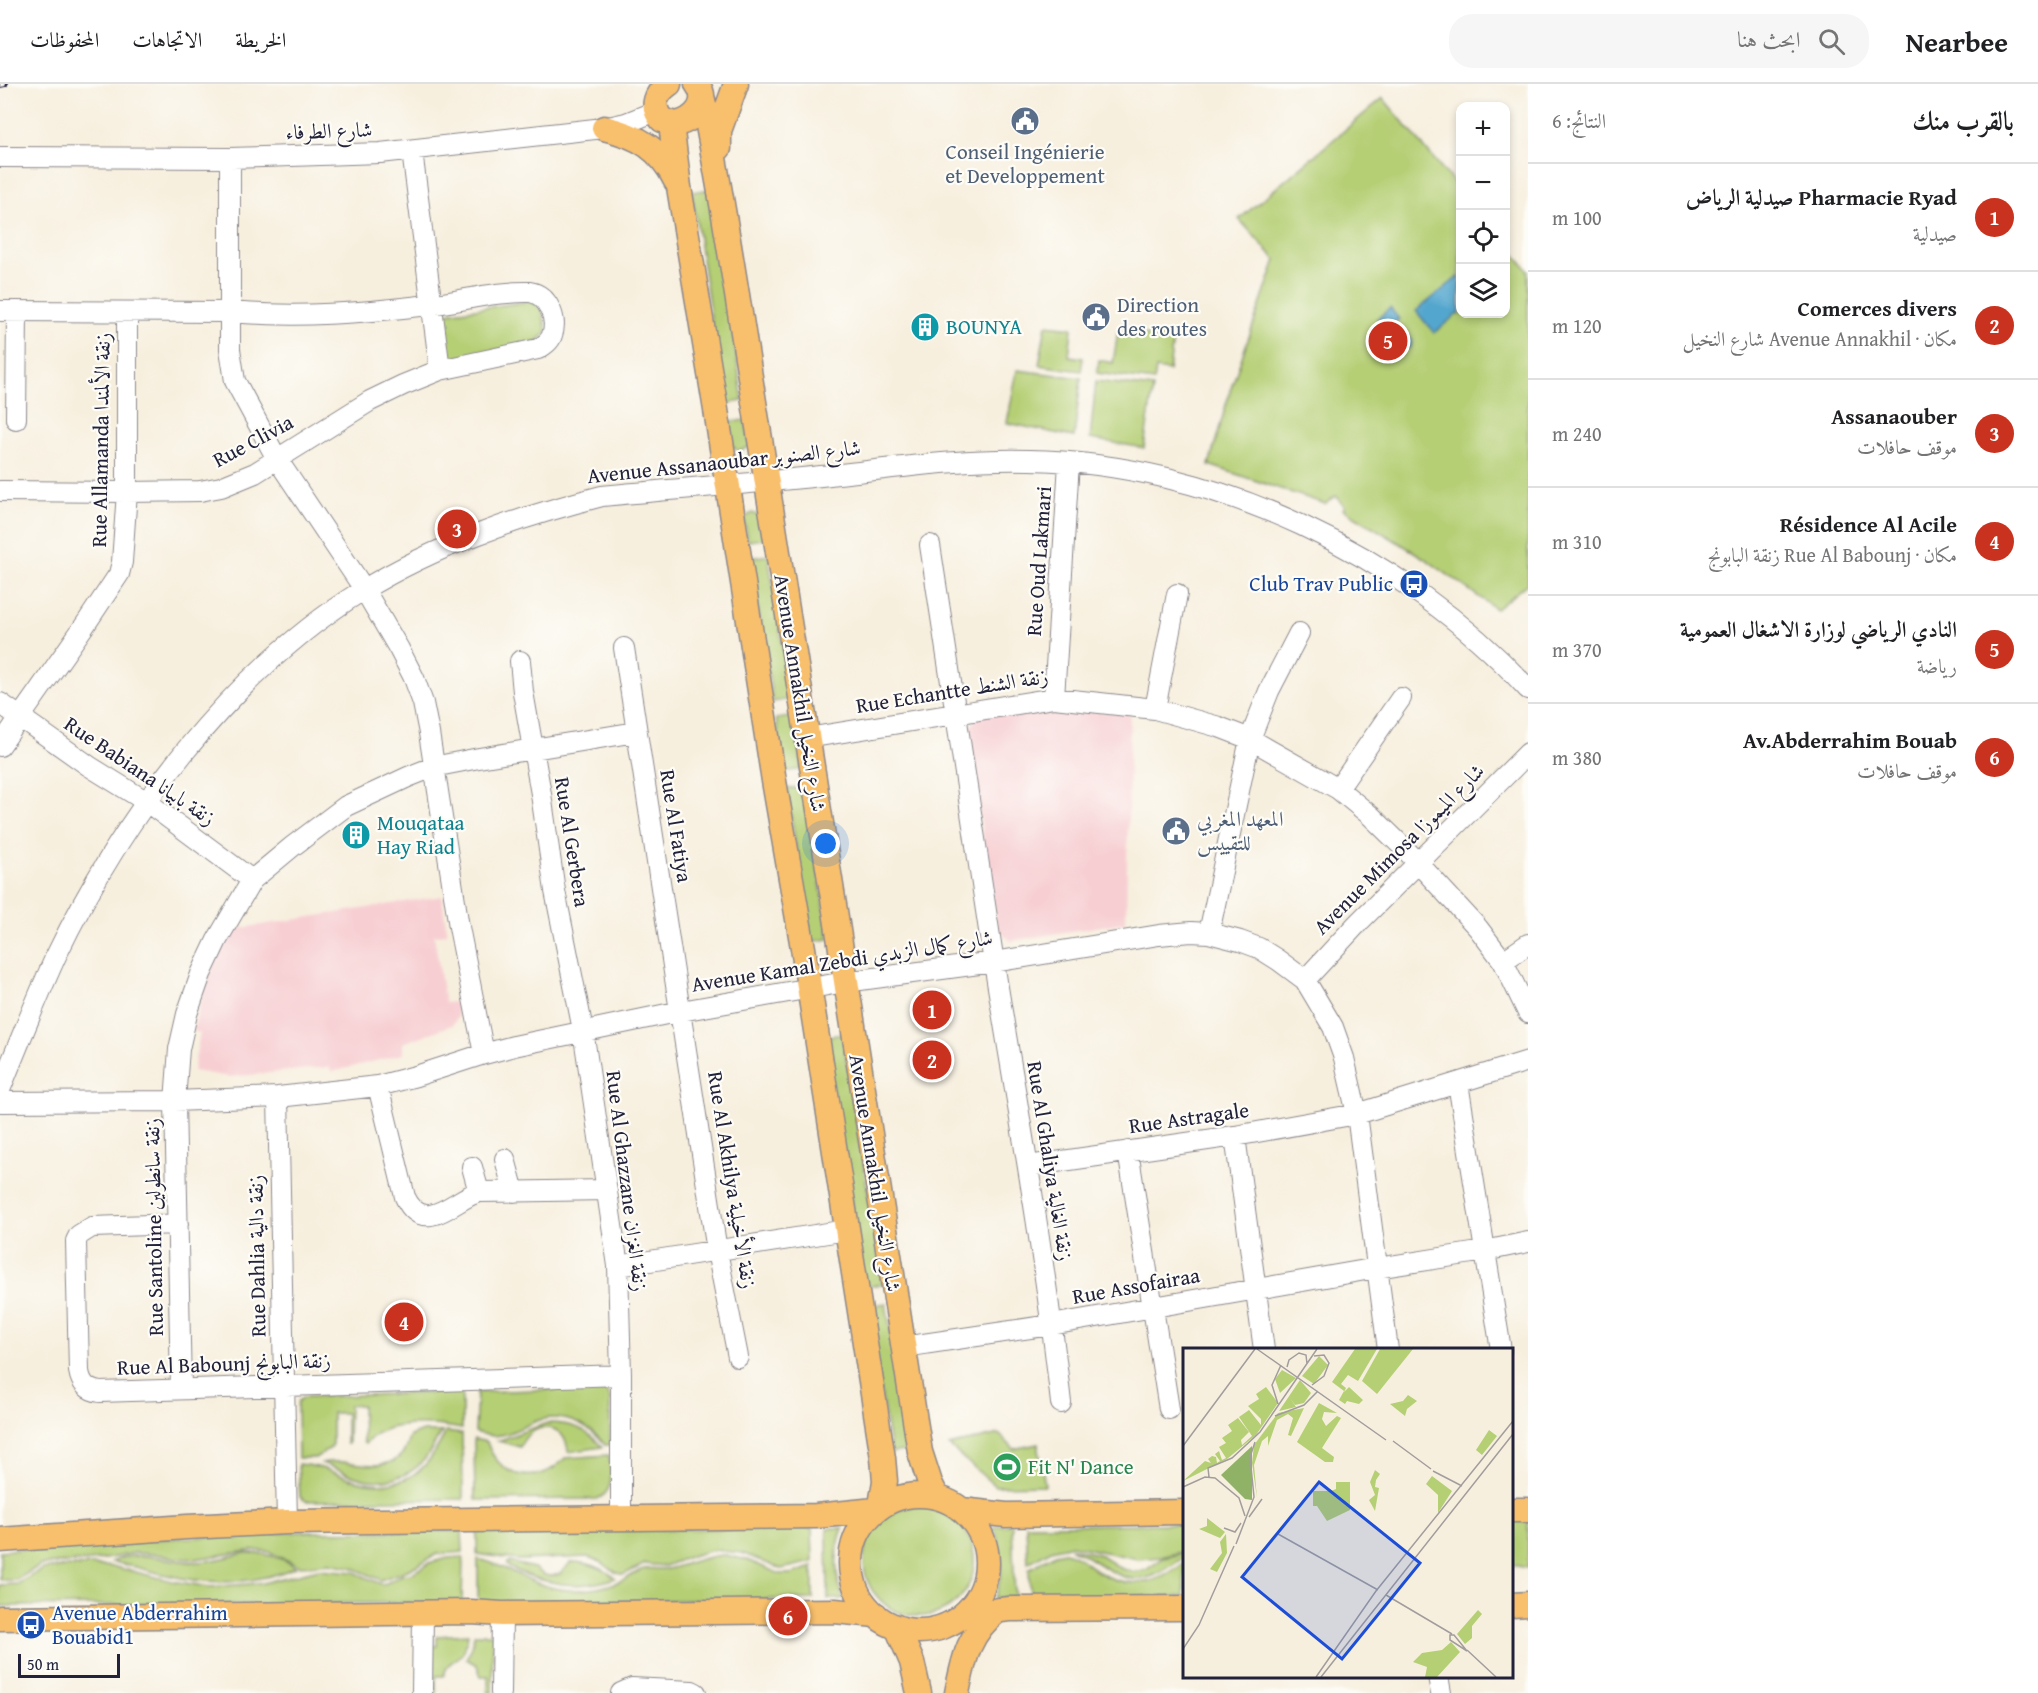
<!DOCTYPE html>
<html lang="ar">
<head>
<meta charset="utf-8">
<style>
  :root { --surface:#fff; --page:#f6f6f6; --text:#202124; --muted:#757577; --line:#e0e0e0; --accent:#c8321e }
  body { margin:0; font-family:"Gentium Book Plus",Amiri,serif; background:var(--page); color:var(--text); direction:rtl }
  .controls { position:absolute; right:18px; top:18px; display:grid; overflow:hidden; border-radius:12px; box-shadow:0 3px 9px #0003 }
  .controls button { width:54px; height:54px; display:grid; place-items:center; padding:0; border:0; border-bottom:2px solid var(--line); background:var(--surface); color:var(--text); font:30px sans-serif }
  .scale { position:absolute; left:18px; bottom:15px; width:102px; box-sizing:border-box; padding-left:6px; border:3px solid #22223b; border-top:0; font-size:16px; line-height:21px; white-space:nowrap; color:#22223b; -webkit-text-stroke:4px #fdfcf7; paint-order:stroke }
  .you { position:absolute; left:826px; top:760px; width:21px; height:21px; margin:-15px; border:4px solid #fff; border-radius:50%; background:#1a73e8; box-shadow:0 0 0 9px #1a73e833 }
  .badge { display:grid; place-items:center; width:39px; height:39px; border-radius:50%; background:var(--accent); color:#fff; font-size:20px; font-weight:700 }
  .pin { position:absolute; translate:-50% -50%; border:3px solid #fff; box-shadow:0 2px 6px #0006 }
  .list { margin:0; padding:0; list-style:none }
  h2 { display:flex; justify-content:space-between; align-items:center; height:78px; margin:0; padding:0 24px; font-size:26px }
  h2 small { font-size:20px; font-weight:400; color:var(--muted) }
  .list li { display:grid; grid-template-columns:39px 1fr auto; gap:18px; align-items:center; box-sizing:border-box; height:108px; padding:0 24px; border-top:2px solid var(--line) }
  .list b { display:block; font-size:22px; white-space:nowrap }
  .list p { margin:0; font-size:20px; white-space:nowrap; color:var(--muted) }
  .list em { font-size:20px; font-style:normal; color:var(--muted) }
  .icon { flex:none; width:33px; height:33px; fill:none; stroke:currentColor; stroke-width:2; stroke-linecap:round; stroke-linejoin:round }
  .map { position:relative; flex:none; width:1528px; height:1609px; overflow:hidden; direction:ltr }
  header { display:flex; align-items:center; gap:36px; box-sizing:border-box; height:84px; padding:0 30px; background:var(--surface); border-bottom:2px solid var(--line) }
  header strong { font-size:28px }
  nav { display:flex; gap:33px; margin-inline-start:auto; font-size:21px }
  .search { width:420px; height:54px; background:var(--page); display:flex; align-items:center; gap:15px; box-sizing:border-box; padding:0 21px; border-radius:24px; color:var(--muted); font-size:22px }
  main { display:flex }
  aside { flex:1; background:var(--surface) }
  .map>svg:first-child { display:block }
  .built { fill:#f7cfd3 }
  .green { fill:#b5cf74; stroke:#6c7858; stroke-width:1.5 }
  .water { fill:#52a6ce; stroke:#3a6484; stroke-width:1.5 }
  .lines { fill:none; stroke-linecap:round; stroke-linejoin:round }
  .minor-casing { stroke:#8c888c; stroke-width:22 }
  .major-casing { stroke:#8c888c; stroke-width:27 }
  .minor { stroke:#fff; stroke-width:20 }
  .major { stroke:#f8bf6c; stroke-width:24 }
  .rail-casing { stroke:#22223b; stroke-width:6 }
  .rail { stroke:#fdfcf7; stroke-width:4; stroke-dasharray:11; stroke-linecap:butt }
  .labels { text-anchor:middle; stroke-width:4.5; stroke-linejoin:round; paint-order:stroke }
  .street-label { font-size:21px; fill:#22223b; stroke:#fdfcf7 }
  .service-label { font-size:21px; fill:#4e5e75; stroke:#fdfcf7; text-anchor:start }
  .culture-label { font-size:21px; fill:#0d838f; stroke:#fdfcf7; text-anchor:start }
  .transit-label { font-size:21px; fill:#164399; stroke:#fdfcf7; text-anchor:end }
  .leisure-label { font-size:21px; fill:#27864d; stroke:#fdfcf7; text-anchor:start }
  .inset-road { fill:none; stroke:#a29d9d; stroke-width:1.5 }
  .view { fill:#1d4ed8; fill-opacity:0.15; stroke:#1d4ed8; stroke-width:3 }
  .inset-edge { fill:none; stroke:#22223b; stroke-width:3 }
</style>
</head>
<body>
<header>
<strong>Nearbee</strong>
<div class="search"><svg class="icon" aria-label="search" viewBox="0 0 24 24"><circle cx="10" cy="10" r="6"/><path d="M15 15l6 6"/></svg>ابحث هنا</div>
<nav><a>الخريطة</a><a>الاتجاهات</a><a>المحفوظات</a></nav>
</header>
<main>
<aside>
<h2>بالقرب منك<small>النتائج: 6</small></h2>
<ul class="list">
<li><span class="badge">1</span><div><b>Pharmacie Ryad صيدلية الرياض</b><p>صيدلية</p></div><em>100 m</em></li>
<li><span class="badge">2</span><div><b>Comerces divers</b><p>مكان · Avenue Annakhil شارع النخيل</p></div><em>120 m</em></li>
<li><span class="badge">3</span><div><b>Assanaouber</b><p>موقف حافلات</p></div><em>240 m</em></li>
<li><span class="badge">4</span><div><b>Résidence Al Acile</b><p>مكان · Rue Al Babounj زنقة البابونج</p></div><em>310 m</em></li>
<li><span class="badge">5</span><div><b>النادي الرياضي لوزارة الاشغال العمومية</b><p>رياضة</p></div><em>370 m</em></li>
<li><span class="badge">6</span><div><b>Av.Abderrahim Bouab</b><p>موقف حافلات</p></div><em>380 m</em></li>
</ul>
</aside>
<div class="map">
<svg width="1528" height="1609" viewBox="0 0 1528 1609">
  <rect width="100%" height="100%" fill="#fdfcf7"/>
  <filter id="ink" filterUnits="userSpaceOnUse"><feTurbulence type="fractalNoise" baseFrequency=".0167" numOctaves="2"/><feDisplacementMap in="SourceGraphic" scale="12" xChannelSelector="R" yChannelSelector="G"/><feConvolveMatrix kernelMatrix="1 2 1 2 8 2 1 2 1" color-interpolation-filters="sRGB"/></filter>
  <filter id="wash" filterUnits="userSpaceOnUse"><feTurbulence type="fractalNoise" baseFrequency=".008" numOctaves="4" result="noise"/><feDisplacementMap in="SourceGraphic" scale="24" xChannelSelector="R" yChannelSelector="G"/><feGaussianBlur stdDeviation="1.35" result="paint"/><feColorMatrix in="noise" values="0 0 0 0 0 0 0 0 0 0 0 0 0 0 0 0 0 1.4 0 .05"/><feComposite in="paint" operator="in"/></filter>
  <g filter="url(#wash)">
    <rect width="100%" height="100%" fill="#f7efde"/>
    <path class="built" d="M1023,625L1130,629L1126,838L1011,857L998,846L966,647L980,631Z
      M442,812L447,850L434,851L445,919L456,918L458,933L452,941L403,959V970L332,988L329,983L230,993L193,987L200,949L193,947L207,894L229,846Z"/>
    <path class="green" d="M1383,14L1460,106V230H1506V160L1528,186V499L1496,525L1424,474L1343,425L1345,422L1336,412L1325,420L1209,381L1230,307L1276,176L1239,135Z
      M711,105L743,317L724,320L692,108Z
      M532,217L542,225L547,248L537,258L452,276L442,268L439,236L446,229Z
      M1046,241L1072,244L1069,272L1083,274L1081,287L1039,281Z
      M1118,247L1173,255L1169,287L1156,285L1154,297L1097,289L1099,276L1113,279Z
      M1017,286L1081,294L1074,353L1007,339Z
      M1096,297L1153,304L1144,364L1090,355Z
      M746,336L749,363L739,367L732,362L728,338Z
      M752,429L758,431L764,455L748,457L744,434Z
      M768,471L791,615L773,618L750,474Z
      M795,632L802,685L784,688L776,635Z
      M805,702L829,855L811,858L787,705Z
      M842,950L883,1200L865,1203L824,953Z
      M886,1219L910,1366L891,1369L867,1222Z
      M598,1304L606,1307L610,1314V1361H605C589,1340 560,1327 534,1338C511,1348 501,1357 475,1348L477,1308Z
      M462,1308V1345C439,1340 396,1337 376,1350C372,1353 368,1357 365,1360L363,1358L362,1321H349L348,1360H346V1329H332V1363L315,1374H298L297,1322L298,1318L303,1313Z
      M547,1339C571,1339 586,1344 602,1363L568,1368C566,1337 531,1336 520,1363L498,1357Z
      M420,1348H442C436,1357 431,1367 424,1376C408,1395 379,1401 356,1393C344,1389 334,1383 322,1379C347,1372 384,1393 403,1369C407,1364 407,1357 410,1352Z
      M446,1348L462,1350L463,1415L306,1417L300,1413L298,1380C319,1381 334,1389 352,1395C377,1404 408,1401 426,1380C434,1371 440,1359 446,1348Z
      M999,1350L1014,1365L1038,1360L1045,1401L995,1402L949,1362Z
      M474,1355L487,1358C499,1395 539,1403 565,1374L609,1371C610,1387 616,1408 597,1415L475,1416Z
      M864 1477a55 55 0 1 1 110 0a55 55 0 1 1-110 0Z
      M1512,1437H1528V1484L1512,1481Z
      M1184,1440V1467L1161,1473L1138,1475L1071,1461L1051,1466L1028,1479L1026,1441Z
      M1012,1441L1015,1513L995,1514C1004,1489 1003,1467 994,1442Z
      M812,1444L813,1478L781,1485L742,1469L714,1466L694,1471L665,1482L645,1480L623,1491L615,1488L601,1478L588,1473L519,1476L477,1470V1447Z
      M827,1444H843C834,1468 834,1490 843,1515H828Z
      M462,1447L463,1468L437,1470L410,1485L381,1496L351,1483L329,1479L300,1482L270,1468L254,1466L195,1475L177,1474L155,1470L134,1469L100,1476L41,1481L16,1496H0V1467L142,1456L302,1448Z
      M1070,1464L1101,1471L1120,1484L1133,1488L1146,1486L1163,1474L1184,1469V1473C1141,1505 1130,1500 1086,1472C1081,1469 1074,1467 1070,1464Z
      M1064,1468C1077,1470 1086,1480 1097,1487C1126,1506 1158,1501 1184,1479V1512L1030,1513L1029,1485L1055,1470Z
      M246,1469C264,1469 282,1473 296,1483C256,1501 209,1501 167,1491C148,1487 131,1481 112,1478C137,1464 168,1478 195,1478C213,1478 229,1472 246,1469Z
      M725,1471L747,1476L780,1490H791L813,1483V1515L478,1518V1475C511,1482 532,1504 569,1506C587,1507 607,1503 623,1496C630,1493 637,1487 644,1485C653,1483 663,1487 672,1484C690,1479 705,1472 725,1471Z
      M463,1473L462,1518L0,1522V1501L18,1500L42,1485L89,1481L115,1483L172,1497L210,1503L263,1499L319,1485L354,1488L381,1500L387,1499L401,1491L411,1490L429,1479L448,1474Z
      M509,1478L534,1484L544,1491L550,1492L560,1490L571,1478C588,1478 602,1483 615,1494C580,1507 542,1500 509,1483L507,1480Z
      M468,1550C467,1557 465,1569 459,1573C450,1580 447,1579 444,1592H436V1609H430L431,1562H437V1552Z
      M474,1550H493L492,1609H488V1592H481L477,1581L466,1575L472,1563Z"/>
    <path class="water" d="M1458,193L1460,195V228L1434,249L1416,227Z
      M1390,224L1399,235L1392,241L1398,248L1406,249L1412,255L1411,262L1406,266H1400L1394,259L1396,251L1390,243L1386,246L1377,235Z"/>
  </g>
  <g filter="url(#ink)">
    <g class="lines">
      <g class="minor-casing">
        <path id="minor" d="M412,67L440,286
          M0,73L230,74L380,69L604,44L626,39L656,27
          M230,74V265L235,297L277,375L364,505L399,565L414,594L423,619L429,649L459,843L484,970
          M0,227L231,228C297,234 363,229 429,221C462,217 497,207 530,208C548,211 558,235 552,251C550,258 543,262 538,265L440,286L403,301L370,317L255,389L221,403L200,407L127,408L0,407
          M16,335L17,227
          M930,461C952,600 972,740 994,879C1018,1026 1045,1172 1061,1319
          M624,564L717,1167L738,1273
          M520,577L523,608L541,710L555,807L583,946L618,1182L621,1291V1435
          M1054,614L1069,379
          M0,619L89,682L147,718L252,796
          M1155,625L1177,510
          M807,654L1054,614L1155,625L1219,643L1250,655L1338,705L1371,732L1406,766L1478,844L1503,877L1528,929
          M0,662L87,538L119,490L122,478L127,408V229
          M1338,705L1401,614
          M1209,849L1250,655L1269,607L1299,549
          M1503,877L1528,860
          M1305,896L1357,840L1528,669
          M1458,999L1501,1266
          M378,1002L405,1113C424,1154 455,1114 479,1108L607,1106
          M0,1006C18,961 36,916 56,872C123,732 230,589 363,506C436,461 520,433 602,412C675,405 748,400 821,392C890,385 959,374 1029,376C1213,379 1404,470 1528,605
          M278,1013L287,1438
          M0,1018L175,1017L278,1013L378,1002L416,992L484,970L514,962L681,927L845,898L994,878L1159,851L1191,848L1209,849L1240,857L1259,864L1278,876L1305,896L1333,943L1344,974L1357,1030L1388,1266
          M1235,1052L1264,1266
          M1128,1067L1169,1325
          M505,1075L514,1108
          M1028,1082L1235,1052L1357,1030L1528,977
          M472,1083L479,1108
          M178,1140L92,1143L79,1151L76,1157L79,1287C81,1300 87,1306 100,1308L621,1291
          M618,1182L847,1146
          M903,1263L1051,1241L1377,1184L1485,1167L1528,1158
          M181,1305L175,1017L179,965L187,930L201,890L217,856L252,796L293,762L346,722L408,693L433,683L479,674L636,648
          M1438,1592L1441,1609
          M422,1609L423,1530
          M501,1609L502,1530
          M621,1609L632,1604L692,1607L696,1609"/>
      </g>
      <g class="major-casing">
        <path id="major" d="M669,0C656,9 650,22 662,36L676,40C695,36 711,18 697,0
          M703,16C725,126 741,238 759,349C815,688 865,1029 920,1368L930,1399L937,1413
          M671,40L679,103L716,326L774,697L803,864L883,1374L885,1397L881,1421
          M604,44C638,52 660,64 676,97
          M719,64V47L736,0
          M851 1479a68 68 0 1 1 136 0a68 68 0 1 1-136 0Z
          M962,1426L1006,1431L1184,1428
          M1512,1426H1528
          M0,1456L187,1443L287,1438L816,1432L875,1426
          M1512,1521L1528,1520
          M965,1530L1010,1525L1184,1524
          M0,1534L471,1528L502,1530L835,1527L876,1531
          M897,1543L912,1578L919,1609
          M957,1609C964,1574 968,1550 998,1526"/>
      </g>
      <use href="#minor" class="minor"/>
      <use href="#major" class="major"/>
      <g class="rail-casing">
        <path id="rail" d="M0,1L5,0"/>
      </g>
      <use href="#rail" class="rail"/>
    </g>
  </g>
  <defs>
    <g id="civic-disc" transform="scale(1.5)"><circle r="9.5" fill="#5c6f8a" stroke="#fdfcf7"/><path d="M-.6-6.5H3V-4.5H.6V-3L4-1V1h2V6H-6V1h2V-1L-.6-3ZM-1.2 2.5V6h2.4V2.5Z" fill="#fff"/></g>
    <g id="building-disc" transform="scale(1.5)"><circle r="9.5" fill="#0f9aa8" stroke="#fdfcf7"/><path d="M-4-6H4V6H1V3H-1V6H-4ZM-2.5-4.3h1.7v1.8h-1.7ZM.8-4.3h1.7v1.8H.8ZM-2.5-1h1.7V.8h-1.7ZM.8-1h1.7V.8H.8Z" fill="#fff"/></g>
    <g id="bus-disc" transform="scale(1.5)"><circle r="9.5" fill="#1a4fb4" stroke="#fdfcf7"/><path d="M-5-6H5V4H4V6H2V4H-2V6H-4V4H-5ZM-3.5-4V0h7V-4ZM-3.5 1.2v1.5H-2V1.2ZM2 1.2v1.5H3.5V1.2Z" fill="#fff"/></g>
    <g id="stadium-disc" transform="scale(1.5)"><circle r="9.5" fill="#2e9e5b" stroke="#fdfcf7"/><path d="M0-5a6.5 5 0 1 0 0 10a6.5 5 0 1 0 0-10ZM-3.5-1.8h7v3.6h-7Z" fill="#fff"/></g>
  </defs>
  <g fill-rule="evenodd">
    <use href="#civic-disc" x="1025" y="37"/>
    <use href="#civic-disc" x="1096" y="233"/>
    <use href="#building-disc" x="925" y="243"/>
    <use href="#bus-disc" x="1414" y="500"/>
    <use href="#civic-disc" x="1176" y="747"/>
    <use href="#building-disc" x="356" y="751"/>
    <use href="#stadium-disc" x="1007" y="1383"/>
    <use href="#bus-disc" x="31" y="1541"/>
  </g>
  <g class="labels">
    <g class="street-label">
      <text transform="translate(329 47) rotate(-2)" y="7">شارع الطرفاء</text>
      <text transform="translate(101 356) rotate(-89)" y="7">Rue Allamanda زنقة الألمندا</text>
      <text transform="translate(253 357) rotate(-28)" y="7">Rue Clivia</text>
      <text transform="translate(724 378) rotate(-6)" y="7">Avenue Assanaoubar شارع الصنوبر</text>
      <text transform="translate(1039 477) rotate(-86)" y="7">Rue Oud Lakmari</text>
      <text transform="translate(952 607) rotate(-9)" y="7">Rue Echantte زنقة الشنط</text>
      <text transform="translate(800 609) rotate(81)" y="7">Avenue Annakhil شارع النخيل</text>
      <text transform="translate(140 687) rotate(34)" y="7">Rue Babiana زنقة بابيانا</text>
      <text transform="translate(676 742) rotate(81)" y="7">Rue Al Fatiya</text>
      <text transform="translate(572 758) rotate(81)" y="7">Rue Al Gerbera</text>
      <text transform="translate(1399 765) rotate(-45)" y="7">Avenue Mimosa شارع الميموزا</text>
      <text transform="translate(842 877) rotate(-9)" y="7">Avenue Kamal Zebdi شارع كمال الزبدي</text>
      <text transform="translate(1189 1034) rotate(-8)" y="7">Rue Astragale</text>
      <text transform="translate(1050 1077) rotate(81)" y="7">Rue Al Ghaliya زنقة الغالية</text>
      <text transform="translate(875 1089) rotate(81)" y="7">Avenue Annakhil شارع النخيل</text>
      <text transform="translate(732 1096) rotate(81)" y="7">Rue Al Akhilya زنقة الأخيلية</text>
      <text transform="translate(627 1097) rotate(83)" y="7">Rue Al Ghazzane زنقة الغزان</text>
      <text transform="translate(154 1143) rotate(-91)" y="7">Rue Santoline زنقة سانطولين</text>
      <text transform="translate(257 1172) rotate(-91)" y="7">Rue Dahlia زنقة دالية</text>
      <text transform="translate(1136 1202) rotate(-10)" y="7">Rue Assofairaa</text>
      <text transform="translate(224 1280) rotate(-2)" y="7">Rue Al Babounj زنقة البابونج</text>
    </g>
    <g class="service-label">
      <text x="1025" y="75" text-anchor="middle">Conseil Ingénierie<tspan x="1025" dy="24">et Developpement</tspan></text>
      <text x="1117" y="228">Direction<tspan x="1117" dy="24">des routes</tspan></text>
      <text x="1197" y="742">المعهد المغربي<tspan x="1197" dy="24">للتقييس</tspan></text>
    </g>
    <g class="culture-label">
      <text x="946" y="250">BOUNYA</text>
      <text x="377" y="746">Mouqataa<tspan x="377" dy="24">Hay Riad</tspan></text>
    </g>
    <g class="transit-label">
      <text x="1393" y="507">Club Trav Public</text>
      <text x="52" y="1536" text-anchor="start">Avenue Abderrahim<tspan x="52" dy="24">Bouabid1</tspan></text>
    </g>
    <g class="leisure-label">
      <text x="1028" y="1390">Fit N' Dance</text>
    </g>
  </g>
  <g transform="translate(1183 1264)">
    <rect width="330" height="330" fill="#f7efde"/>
    <path d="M172,1H194L175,33L165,27L158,36L163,40L161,44L166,39L180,52L176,56L164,53L162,56L156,52L161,43L149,34ZM197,1H230L194,46L179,33ZM136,8L145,17L131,36L119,28ZM99,22L113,30L97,45L92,31ZM117,32L128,45L121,55L112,57L107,50L113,59L96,63ZM83,39L95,55L73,87L44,111L0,133L22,113L28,115L25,111L29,108L33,109L34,115L37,113L32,106L36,103L39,112L43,110L36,99L43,95L39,90L49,83L45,77L55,70L66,84L58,92L59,97L69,88L56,69L66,62L78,77V71L65,58L76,51L73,46ZM225,47L234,53L224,61L222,68L207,56L220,53ZM136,55L154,65L141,64L139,71L143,78L154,68L158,70L139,100L151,109L150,114H142L114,94ZM121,60L108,88L105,87L110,70L105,66L94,72L85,98V88L79,93L71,117L74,150L69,115L71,97L95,65ZM306,82L314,88L299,107L293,102ZM192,122L197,126L193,132L192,139L196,140L192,163L186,152L192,147L187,134ZM249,128L269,143L255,165V147L243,136ZM153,134H167V162L144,173L134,158H130V143H148L153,141ZM24,170L42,184L37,190L16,181L24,178ZM43,186L44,205L34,224L27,221L39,205L37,194ZM295,262L299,266L289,278V290L282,296L274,286ZM268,294L277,304L254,329H242L244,319L230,314L239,305L259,302Z" fill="#b5cf74"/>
    <path d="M69,98V152L62,151L38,127Z" fill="#90b266"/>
    <path class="inset-road" d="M74,1L203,92M104,19L106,12L116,5L123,7L124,16M129,37L141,28L146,15L141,7L131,8M95,56L89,37L98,17M92,68L121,57L135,43M210,93L248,121M0,98L72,1M250,123L279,138M26,129L25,120L49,110L77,84L134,1M0,139L22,129L32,130L56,150L62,168M66,169L79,151M41,180L52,184L58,175M95,186L195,242M53,196L71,149L67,109L72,94M203,247L269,286M267,287H271L284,303L267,292ZM0,301L16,277L51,198M284,302L313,329M133,329L193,243L330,73M138,329L330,86"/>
    <path class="view" d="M136,134L237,215L159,311L59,229Z"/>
    <rect width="330" height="330" class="inset-edge"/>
  </g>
</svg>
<div class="controls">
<button>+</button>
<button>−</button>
<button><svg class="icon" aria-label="locate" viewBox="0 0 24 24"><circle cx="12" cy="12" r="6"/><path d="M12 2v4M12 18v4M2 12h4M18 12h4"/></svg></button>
<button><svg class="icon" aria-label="layers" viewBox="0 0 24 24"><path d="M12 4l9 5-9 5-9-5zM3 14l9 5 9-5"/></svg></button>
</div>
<div class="scale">50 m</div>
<div class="you"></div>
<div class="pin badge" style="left:932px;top:926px">1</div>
<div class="pin badge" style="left:932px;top:976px">2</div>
<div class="pin badge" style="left:457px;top:445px">3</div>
<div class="pin badge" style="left:404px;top:1238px">4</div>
<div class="pin badge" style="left:1388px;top:257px">5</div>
<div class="pin badge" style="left:788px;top:1532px">6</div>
</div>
</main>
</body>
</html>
